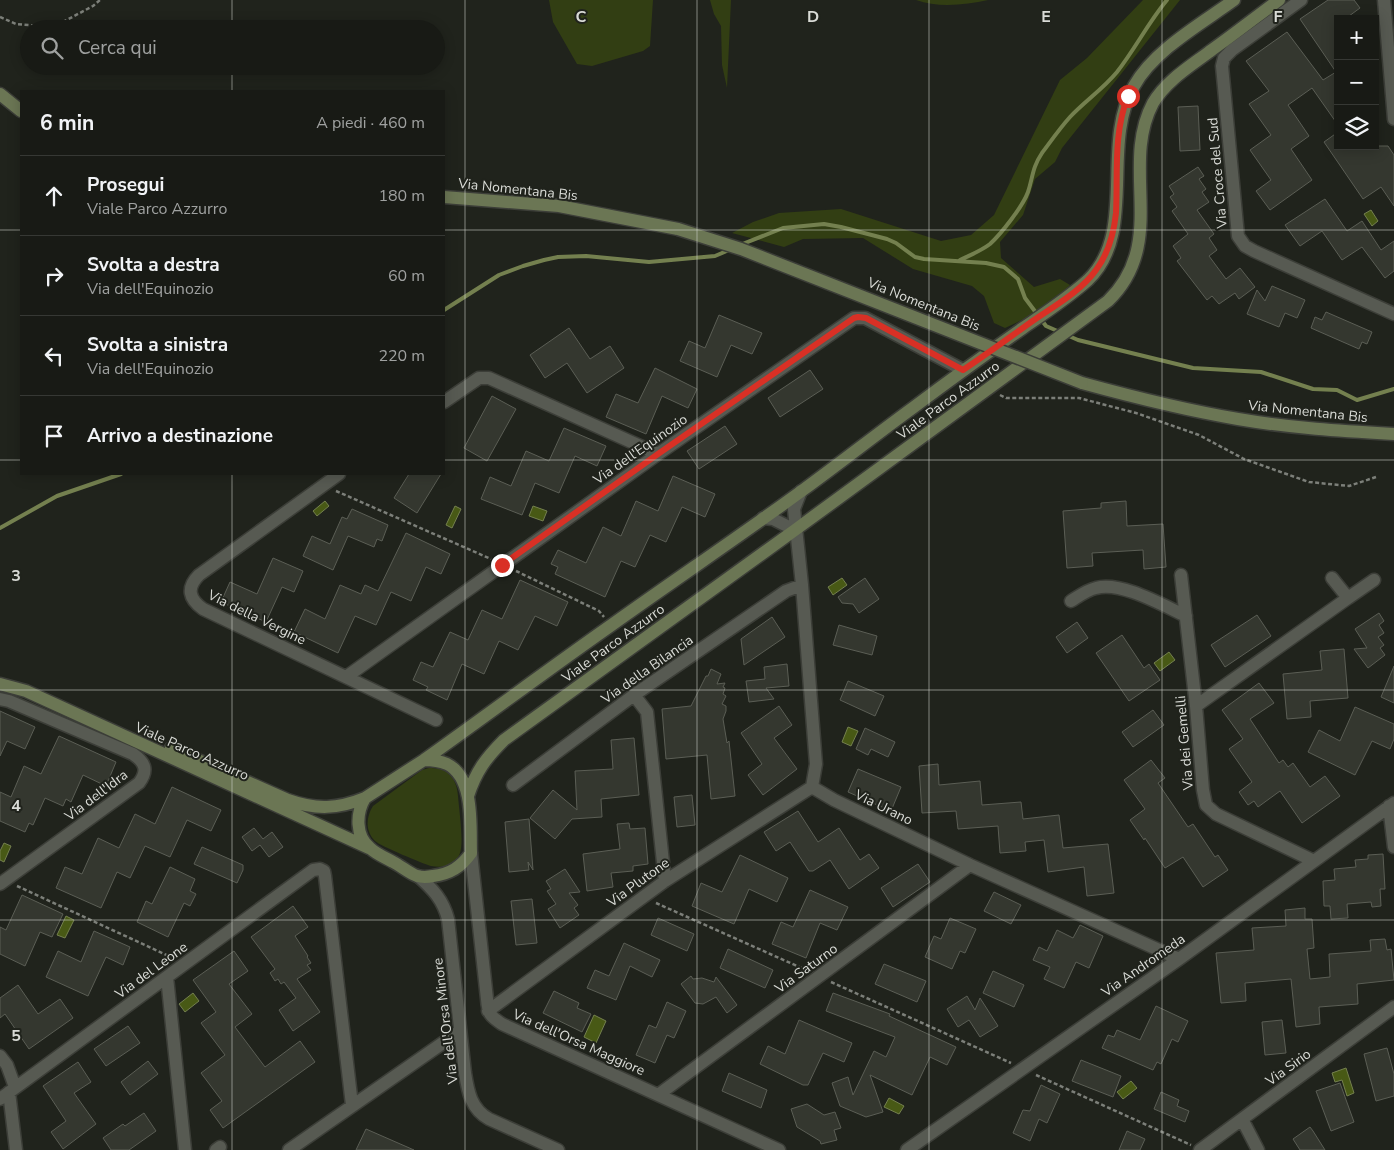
<!DOCTYPE html>
<html lang="it">
<head>
<meta charset="utf-8">
<style>
  :root { --surface:#181a15; --page:#21231e; --text:#f1f3f6; --muted:#9fa1a0; --line:#363834 }
  body { margin:0; font-family:"Nunito Sans",sans-serif; background:var(--page); color:var(--text) }
  .controls { position:absolute; right:15px; top:15px; display:grid; overflow:hidden; border-radius:0px; box-shadow:0 2px 12px #0003 }
  .controls button { width:45px; height:45px; display:grid; place-items:center; padding:0; border:0; border-bottom:1px solid var(--line); background:var(--surface); color:var(--text); font:25px sans-serif }
  .stop { position:absolute; width:15px; height:15px; margin:-11px; border:4px solid #d93025; border-radius:50%; background:#fff }
  .stop.end { background:#d93025; border-color:#fff; box-shadow:0 1px 5px #0008 }
  .list { margin:0; padding:0; list-style:none }
  h2 { display:flex; justify-content:space-between; align-items:center; height:65px; margin:0; padding:0 20px; font-size:21px }
  h2 small { font-size:16px; font-weight:400; color:var(--muted) }
  .list li { display:grid; grid-template-columns:32px 1fr auto; gap:15px; align-items:center; box-sizing:border-box; height:80px; padding:0 20px; border-top:1px solid var(--line) }
  .list b { display:block; font-size:19px; white-space:nowrap }
  .list p { margin:0; font-size:16px; white-space:nowrap; color:var(--muted) }
  .list em { font-size:16px; font-style:normal; color:var(--muted) }
  .icon { flex:none; width:28px; height:28px; fill:none; stroke:currentColor; stroke-width:2; stroke-linecap:round; stroke-linejoin:round }
  .map { position:relative; flex:none; width:1394px; height:1150px; overflow:hidden }
  .search { position:absolute; background:var(--surface); box-shadow:0 2px 12px #0003; left:20px; top:20px; width:425px; height:55px; display:flex; align-items:center; gap:12px; box-sizing:border-box; padding:0 18px; border-radius:28px; color:var(--muted); font-size:19px }
  .panel { position:absolute; background:var(--surface); box-shadow:0 2px 12px #0003; left:20px; top:90px; width:425px; height:385px; border-radius:0px }
  .map>svg:first-child { display:block }
  .green { fill:#323e13 }
  .water { fill:#485915; stroke:#74804f }
  .lines { fill:none; stroke-linecap:round; stroke-linejoin:round }
  .stream { stroke:#74804f; stroke-width:4 }
  .building { fill:#34372f; stroke:#5b5e55 }
  .street-casing { stroke:#3c3e38; stroke-width:15 }
  .secondary-casing { stroke:#3c3e38; stroke-width:15 }
  .path { stroke:#7c7f79; stroke-width:2.5; stroke-dasharray:4 2.5; stroke-linecap:butt }
  .street { stroke:#575a52; stroke-width:12 }
  .secondary { stroke:#6b7654; stroke-width:12 }
  .secondary-bridge-casing { stroke:#3c3e38; stroke-width:15; stroke-linecap:butt }
  .secondary-bridge { stroke:#6b7654; stroke-width:12 }
  .route { stroke:#d93025; stroke-width:6 }
  .grid { fill:none; stroke:#d9dbd6; stroke-width:1; stroke-opacity:0.55 }
  .labels { text-anchor:middle; stroke-width:4; stroke-linejoin:round; paint-order:stroke }
  .street-label { font-size:14px; fill:#d9dbd6; stroke:#20231c }
  .grid-label { font-size:16px; text-anchor:middle; font-weight:bold; fill:#d9dbd6; stroke:#20231c; stroke-width:4; stroke-linejoin:round; paint-order:stroke }
</style>
</head>
<body>
<div class="map">
<svg width="1394" height="1150" viewBox="0 0 1394 1150">
  <rect width="100%" height="100%" fill="#20231c"/>
  <path class="green" d="M549,0H653L650,46L643,51L592,66L577,64L553,22Z
    M710,0H731L727,88L722,65L721,26L714,14Z
    M916,0H988C965,5 938,8 916,0Z
    M1143,0H1180L1062,148L1055,162L1035,179L1023,215L1000,242L1001,258L1034,287L1060,279L1070,285L1056,304L1005,328L994,323L984,296L972,286L913,269L863,238L803,239L784,247L732,233L753,222L779,213L841,209L941,241L971,235L994,215L1060,80L1087,58Z
    M429,768C447,767 457,778 458,796C459,809 464,842 460,853C458,859 453,864 447,866C442,867 436,867 431,866C424,864 380,846 375,841C365,831 366,817 373,806L422,770Z"/>
  <path class="water" d="M1371,210L1378,221L1372,226L1364,214Z
    M325,501L329,506L317,516L313,511Z
    M455,506L461,509L452,528L446,525Z
    M533,506L547,511L543,521L529,516Z
    M842,578L847,585L833,595L828,587Z
    M1169,652L1175,660L1160,671L1154,663Z
    M848,727L858,731L851,746L842,742Z
    M4,843L11,846L4,862L0,860V851Z
    M66,916L74,920L65,938L57,935Z
    M193,993L199,1001L185,1012L179,1004Z
    M594,1015L606,1021L596,1043L584,1037Z
    M1346,1068L1354,1093L1347,1096L1342,1080L1335,1082L1332,1073Z
    M1131,1081L1137,1088L1123,1099L1117,1092Z
    M889,1098L904,1106L899,1114L884,1107Z"/>
  <g class="lines">
    <path class="stream" d="M740,245L783,228L824,224L841,227L887,239L896,243L915,257L924,259L986,263L1004,267L1018,279L1025,298L1046,326L1078,340L1193,368L1261,372L1313,389L1337,390L1357,400L1394,389
      M960,260C970,255 981,251 990,244C1001,234 1023,206 1028,192C1033,177 1032,168 1042,153C1051,141 1060,128 1070,117C1085,101 1103,89 1117,72C1135,49 1148,23 1167,0
      M444,310L499,275L523,266L544,260L558,257L586,256L649,262L715,256L729,250
      M0,528L57,496L121,474"/>
  </g>
  <path class="building" d="M1328,0H1354L1360,8L1345,19H1338V125L1312,88L1288,105L1309,136L1291,149L1312,180L1270,210L1256,191L1271,180L1250,150L1271,135L1249,104L1269,91L1246,61L1287,32L1323,80L1336,72L1300,19Z
    M1198,106L1200,150L1180,151L1178,107Z
    M1338,132V146H1388L1394,155V206L1381,187L1363,199L1324,142Z
    M1198,167L1204,176L1199,179L1206,189L1202,192L1209,202L1197,210L1214,234L1209,238L1217,250L1209,256L1226,279L1240,268L1255,287L1239,299L1235,293L1219,304L1212,296L1207,300L1177,261L1181,258L1173,246L1188,234L1172,211L1177,207L1170,197L1174,194L1169,186Z
    M1325,199L1347,231L1362,221L1381,250L1394,241V271L1385,278L1362,247L1342,260L1322,231L1300,246L1285,225Z
    M1272,286L1305,300L1297,318L1285,313L1279,327L1247,314L1257,290L1265,301Z
    M1326,312L1372,332L1367,344L1362,342L1359,349L1311,328L1315,317L1322,320Z
    M719,315L762,333L752,354L731,345L717,377L680,361L689,341L705,348Z
    M569,328L590,359L610,346L624,368L587,393L567,363L545,378L530,355Z
    M655,368L697,389L688,408L662,396L646,434L606,417L616,394L638,403Z
    M810,370L823,389L780,417L768,398Z
    M492,396L516,409L487,461L464,448Z
    M725,426L737,444L699,469L687,451Z
    M564,428L606,446L597,466L575,456L559,493L535,483L522,515L481,499L490,477L511,486L526,451L549,461Z
    M409,474H441L417,513L394,498Z
    M673,476L715,494L705,517L682,507L666,542L650,535L635,567L621,561L605,597L555,574L558,567L551,564L558,550L586,563L603,527L621,536L636,501L658,511Z
    M1126,501L1127,526L1163,524L1166,567L1144,569L1143,550L1092,553L1093,566L1067,568L1063,511L1101,508V503Z
    M352,509L388,525L382,541L377,539L374,547L348,536L333,570L303,556L312,536L330,544L342,517L347,519Z
    M406,533L450,554L441,574L426,567L411,601L391,592L376,625L355,616L338,653L294,632L305,609L325,619L340,585L361,594L365,585L378,591Z
    M273,558L303,571L294,592L282,587L266,622L221,602L230,582L257,594Z
    M865,578L879,599L859,613L853,604L842,603L838,597Z
    M520,580L568,602L557,626L535,616L518,650L499,641L484,674L462,664L447,700L426,690L428,687L413,680L421,662L433,667L450,632L468,640L482,610L502,619Z
    M1379,613L1384,621L1379,625L1384,633L1378,637L1384,645L1380,648L1385,655L1368,668L1354,649L1367,648L1355,629Z
    M1257,615L1271,636L1225,667L1211,645Z
    M772,617L785,637L744,665L741,639Z
    M1077,622L1088,638L1067,653L1056,637Z
    M839,625L877,636L872,655L833,645Z
    M1122,635L1144,668L1149,664L1160,680L1129,701L1096,653Z
    M1344,649L1348,698L1310,701L1311,717L1287,719L1283,674L1322,670L1320,651Z
    M787,664L789,686L766,688L774,699L749,702L746,681L765,679L764,667Z
    M1394,666V703L1381,697Z
    M711,669L721,674L717,684L725,683L723,687L725,688L723,694L726,696L722,704L726,706V711L723,719L727,743L729,741L735,796L711,799L707,755L666,759L662,709L691,706L706,676H708Z
    M848,681L884,696L875,716L840,700Z
    M1259,683L1274,703L1250,719L1279,763L1283,760L1288,767L1293,763L1310,787L1325,776L1340,796L1302,823L1280,791L1258,807L1254,801L1248,805L1239,792L1252,782L1229,749L1243,739L1222,710Z
    M779,706L792,725L774,738L797,769L763,795L748,775L762,764L741,733Z
    M1355,707L1394,724V739L1390,749L1372,741L1355,775L1308,752L1319,730L1340,741Z
    M1153,710L1164,725L1133,747L1122,732Z
    M0,711L35,727L25,749L7,741L0,756Z
    M865,728L895,742L888,757L871,749L868,755L856,749Z
    M59,736L116,762L106,786L83,775L71,802L66,799L63,806L45,798L33,825L29,823L25,832L0,821V792L11,797L24,766L41,774Z
    M634,738L639,795L601,799L602,817L572,819L555,839L530,818L553,790L577,810L575,771L613,769L611,740Z
    M1151,760L1165,778L1158,783L1188,827L1193,824L1215,857L1218,855L1228,870L1203,887L1183,857L1165,868L1145,838L1144,840L1130,820L1145,809L1124,780Z
    M938,764L939,785L980,781L982,805L1021,802L1023,819L1059,815L1063,848L1108,844L1114,893L1087,896L1084,867L1048,872L1044,840L1025,842L1026,851L1000,853L998,826L958,829L956,811L922,813L919,766Z
    M858,769L901,787L891,811L848,792Z
    M172,787L221,810L211,831L187,820L170,857L145,846L130,878L117,872L101,908L56,888L65,867L82,874L98,838L119,848L135,814L155,824Z
    M692,795L695,825L677,827L674,797Z
    M798,811L818,842L839,828L860,860L869,854L879,868L849,889L830,860L813,871H809L790,842L776,851L764,832Z
    M529,819L533,870L528,862L529,870L509,872L505,822Z
    M629,823L630,829L645,828L648,864L633,866V871L611,873L613,887L587,891L583,854L620,849L617,824Z
    M254,828L263,839L272,832L283,847L269,857L260,845L252,851L242,837Z
    M202,847L243,865V870L237,883L194,864Z
    M1383,854L1385,889H1380L1381,906L1372,907L1371,902L1347,904L1348,918L1331,919L1330,906H1324L1323,881L1335,880L1334,869L1356,867L1355,860L1368,859V855Z
    M740,855L788,878L777,902L749,889L734,924L692,906L701,883L722,892Z
    M918,864L930,882L893,907L881,888Z
    M170,867L195,879L190,891L196,894L190,906L184,903L168,937L137,922L146,901L152,904Z
    M565,869L580,892L569,893L578,905L574,908L579,915L560,928L548,909L556,904L547,891L551,889L546,881Z
    M810,890L848,907L837,930L820,923L806,958L772,944L781,922L793,927Z
    M994,892L1021,905L1011,924L984,911Z
    M22,895L63,914L52,937L40,932L25,966L0,954V927L6,930Z
    M532,899L537,943L516,945L511,901Z
    M293,906L308,927L295,936L308,956L307,957L311,963L307,965L311,970L297,979L320,1012L293,1031L279,1010L296,998L284,982L281,984L278,979L275,981L270,973L275,969L251,937Z
    M1305,908V919H1312L1314,948L1307,949L1310,979L1330,977L1329,954L1371,951L1370,940L1385,939L1387,950L1391,949L1394,980L1357,984L1358,1004L1319,1007L1320,1024L1296,1027L1291,979L1245,983L1246,1001L1221,1003L1216,953L1254,950L1252,928L1286,926L1285,910Z
    M658,918L694,934L687,951L651,935Z
    M950,918L976,929L965,953L960,951L952,969L925,957L934,936L941,939Z
    M1080,925L1103,936L1089,968L1076,962L1064,988L1044,979L1050,967L1033,960L1039,947L1047,951L1057,930L1073,938Z
    M94,931L130,947L123,965L106,957L88,996L46,977L58,951L81,962Z
    M624,943L660,960L652,977L630,966L616,1000L587,988L595,970L609,976Z
    M728,949L773,970L765,988L720,968Z
    M234,951L248,971L229,984L252,1014L235,1027L265,1067L300,1041L315,1062L223,1128L210,1110L222,1101L201,1073L225,1055L201,1023L216,1012L193,980Z
    M884,964L926,981L917,1002L875,984Z
    M993,971L1024,985L1014,1007L983,993Z
    M691,976L693,979L702,978L714,982L716,977L737,1005L727,1013L716,997L703,1004L695,1003L681,984Z
    M18,985L38,1014L60,999L73,1018L29,1049L5,1014L0,1018V998Z
    M554,991L579,1003L577,1008L591,1014L582,1032L543,1013Z
    M833,993L890,1014L889,1016L956,1047L947,1065L930,1057L912,1095L870,1075L883,1112L866,1117L840,1106L832,1083L848,1077L853,1095L874,1051L886,1057L895,1037L826,1011Z
    M967,996L975,1010L980,998L998,1026L980,1037L969,1020L958,1027L947,1009Z
    M667,1002L686,1011L674,1038L667,1035L655,1063L636,1055L649,1025L656,1028Z
    M1156,1006L1188,1021L1178,1042L1172,1039L1161,1064L1157,1062L1153,1070L1102,1048L1108,1035L1114,1037L1117,1030L1140,1040Z
    M799,1020L852,1043L844,1062L823,1053L808,1085H803L760,1064L768,1046L785,1054Z
    M1282,1020L1286,1053L1265,1055L1262,1022Z
    M128,1026L140,1043L106,1066L94,1049Z
    M1387,1048L1394,1074V1096L1376,1101L1364,1054Z
    M1081,1060L1121,1076L1113,1097L1072,1081Z
    M148,1061L158,1074L130,1095L121,1082Z
    M78,1062L91,1082L74,1093L96,1124L63,1149L51,1132L66,1121L43,1086Z
    M729,1073L767,1090L761,1108L722,1091Z
    M1340,1083L1354,1122L1331,1131L1316,1091Z
    M1041,1085L1060,1094L1047,1123L1039,1119L1030,1141L1013,1133L1023,1110L1030,1111Z
    M1161,1092L1179,1100L1177,1106L1189,1111L1185,1122L1154,1109Z
    M807,1104L824,1115L835,1112L841,1128L834,1130L837,1140L821,1144L820,1141L797,1127L791,1109Z
    M144,1113L156,1131L129,1150H111L103,1138L123,1124L125,1126Z
    M1310,1127L1313,1131L1325,1150H1300L1293,1139Z
    M366,1129L414,1150H356Z
    M1127,1131L1145,1139L1140,1150H1119Z"/>
  <g class="lines">
    <g class="street-casing">
      <path id="street" d="M1301,0L1232,50L1224,58L1222,66L1238,236L1245,246L1254,251L1394,314
        M1384,0L1394,119
        M444,402L479,378H489L658,454
        M339,474L199,575C186,588 189,599 203,609L436,720
        M801,491L794,509L802,585L815,752L816,764L812,787
        M763,518L773,519L795,530
        M1181,575L1196,706L1203,790L1206,805L1216,814L1314,861
        M1348,598L1374,580
        M1071,601C1079,596 1087,590 1096,588C1121,581 1162,605 1186,616
        M346,677L658,454L854,318H865L963,370
        M634,695L647,712L665,881
        M0,699L9,701L133,754C146,763 148,771 139,783L0,884
        M1196,706L1348,598L1332,578
        M513,785L634,695L786,591L802,585
        M812,787L834,800L970,865L1179,959
        M1389,806L1394,847
        M471,853L487,999C488,1014 490,1016 502,1024L779,1150
        M418,876C433,889 443,900 448,919L465,1073C468,1092 471,1109 489,1119L558,1150
        M167,977L185,1150
        M488,1011L665,881L812,787
        M0,1056L7,1065L15,1087
        M9,1092L16,1150
        M658,1095L970,865
        M0,1099L313,870L320,869L324,871L325,876L352,1105
        M1242,1119L1258,1150
        M216,1150L220,1147
        M289,1150L460,1031
        M907,1150L1179,959L1394,803
        M1200,1150L1394,1007"/>
    </g>
    <g class="secondary-casing">
      <path id="secondary" d="M0,94L21,111
        M444,197L559,206L678,229
        M1082,383C1133,397 1185,410 1238,419C1290,428 1342,431 1394,434
        M0,684L26,691L369,848
        M171,748L288,800C316,810 338,809 365,798
        M424,760C487,715 549,669 613,624C676,579 740,536 803,490C840,463 877,434 914,407C950,380 986,354 1023,328C1045,313 1068,298 1088,280C1138,232 1100,145 1134,86C1154,50 1201,24 1234,0
        M424,760C432,760 440,761 447,764C475,778 470,827 471,853C461,867 450,874 433,876C428,877 421,877 417,876C409,873 401,866 393,862C386,858 376,854 370,848C355,836 356,813 365,798Z
        M468,796C476,771 486,758 504,740L795,530L1108,301C1169,242 1119,167 1153,103C1166,81 1189,67 1209,52C1233,35 1256,17 1279,0"/>
    </g>
    <path class="path" d="M0,17L16,24L41,26L61,23L93,6L100,0
      M1000,395L1006,398H1079L1136,413L1199,435L1244,459L1309,482L1349,486L1376,477
      M336,491L491,559
      M516,571L599,611L604,617
      M17,886L173,958
      M656,903L806,970
      M831,982L1011,1063
      M1036,1075L1191,1145"/>
    <use href="#street" class="street"/>
    <use href="#secondary" class="secondary"/>
    <g class="secondary-bridge-casing">
      <path id="secondary-bridge" d="M678,229L741,249L1082,383"/>
    </g>
    <use href="#secondary-bridge" class="secondary-bridge"/>
  </g>
  <g class="lines">
    <path class="route" d="M502,565L658,454L854,318L858,317L866,318L963,370C987,354 1010,337 1034,320C1056,305 1081,291 1096,270C1108,254 1114,232 1116,213C1118,174 1113,134 1128,96"/>
  </g>
  <path class="grid" d="M232,0V29M465,0V1150M697,0V1150M929,0V1150M1162,0V1150M232,66V91M0,230H21M444,230H1394M0,460H21M444,460H1394M232,474V1150M0,690H1394M0,920H1394"/>
  <g class="labels">
    <g class="street-label">
      <text transform="translate(1217 173) rotate(-95)" y="5">Via Croce del Sud</text>
      <text transform="translate(518 189) rotate(6)" y="5">Via Nomentana Bis</text>
      <text transform="translate(924 304) rotate(22)" y="5">Via Nomentana Bis</text>
      <text transform="translate(948 400) rotate(-36)" y="5">Viale Parco Azzurro</text>
      <text transform="translate(1308 411) rotate(6)" y="5">Via Nomentana Bis</text>
      <text transform="translate(640 449) rotate(-35)" y="5">Via dell'Equinozio</text>
      <text transform="translate(257 617) rotate(26)" y="5">Via della Vergine</text>
      <text transform="translate(613 643) rotate(-36)" y="5">Viale Parco Azzurro</text>
      <text transform="translate(647 669) rotate(-35)" y="5">Via della Bilancia</text>
      <text transform="translate(1184 743) rotate(-95)" y="5">Via dei Gemelli</text>
      <text transform="translate(192 751) rotate(24)" y="5">Viale Parco Azzurro</text>
      <text transform="translate(96 795) rotate(-37)" y="5">Via dell'Idra</text>
      <text transform="translate(884 807) rotate(26)" y="5">Via Urano</text>
      <text transform="translate(638 882) rotate(-36)" y="5">Via Plutone</text>
      <text transform="translate(1143 965) rotate(-35)" y="5">Via Andromeda</text>
      <text transform="translate(806 968) rotate(-36)" y="5">Via Saturno</text>
      <text transform="translate(151 970) rotate(-36)" y="5">Via del Leone</text>
      <text transform="translate(445 1021) rotate(-97)" y="5">Via dell'Orsa Minore</text>
      <text transform="translate(579 1042) rotate(24)" y="5">Via dell'Orsa Maggiore</text>
      <text transform="translate(1288 1067) rotate(-36)" y="5">Via Sirio</text>
    </g>
  </g>
  <g class="grid-label">
    <text x="581" y="22">C</text>
    <text x="813" y="22">D</text>
    <text x="1046" y="22">E</text>
    <text x="1278" y="22">F</text>
    <text x="16" y="581">3</text>
    <text x="16" y="811">4</text>
    <text x="16" y="1041">5</text>
  </g>
</svg>
<div class="controls">
<button>+</button>
<button>−</button>
<button><svg class="icon" aria-label="layers" viewBox="0 0 24 24"><path d="M12 4l9 5-9 5-9-5zM3 14l9 5 9-5"/></svg></button>
</div>
<div class="stop" style="left:1128px;top:96px"></div>
<div class="stop end" style="left:502px;top:565px"></div>
<div class="search"><svg class="icon" aria-label="search" viewBox="0 0 24 24"><circle cx="10" cy="10" r="6"/><path d="M15 15l6 6"/></svg>Cerca qui</div>
<section class="panel">
<h2>6 min<small>A piedi · 460 m</small></h2>
<ul class="list">
<li><svg class="icon" aria-label="ahead" viewBox="0 0 24 24"><path d="M12 20V5M6 11l6-6 6 6"/></svg><div><b>Prosegui</b><p>Viale Parco Azzurro</p></div><em>180 m</em></li>
<li><svg class="icon" aria-label="right" viewBox="0 0 24 24"><path d="M7 20v-9h11M14 6l5 5-5 5"/></svg><div><b>Svolta a destra</b><p>Via dell'Equinozio</p></div><em>60 m</em></li>
<li><svg class="icon" aria-label="left" viewBox="0 0 24 24"><path d="M17 20v-9H6M10 6l-5 5 5 5"/></svg><div><b>Svolta a sinistra</b><p>Via dell'Equinozio</p></div><em>220 m</em></li>
<li><svg class="icon" aria-label="arrive" viewBox="0 0 24 24"><path d="M6 21V4h12l-3 4 3 4H6"/></svg><div><b>Arrivo a destinazione</b></div></li>
</ul>
</section>
</div>
</body>
</html>
